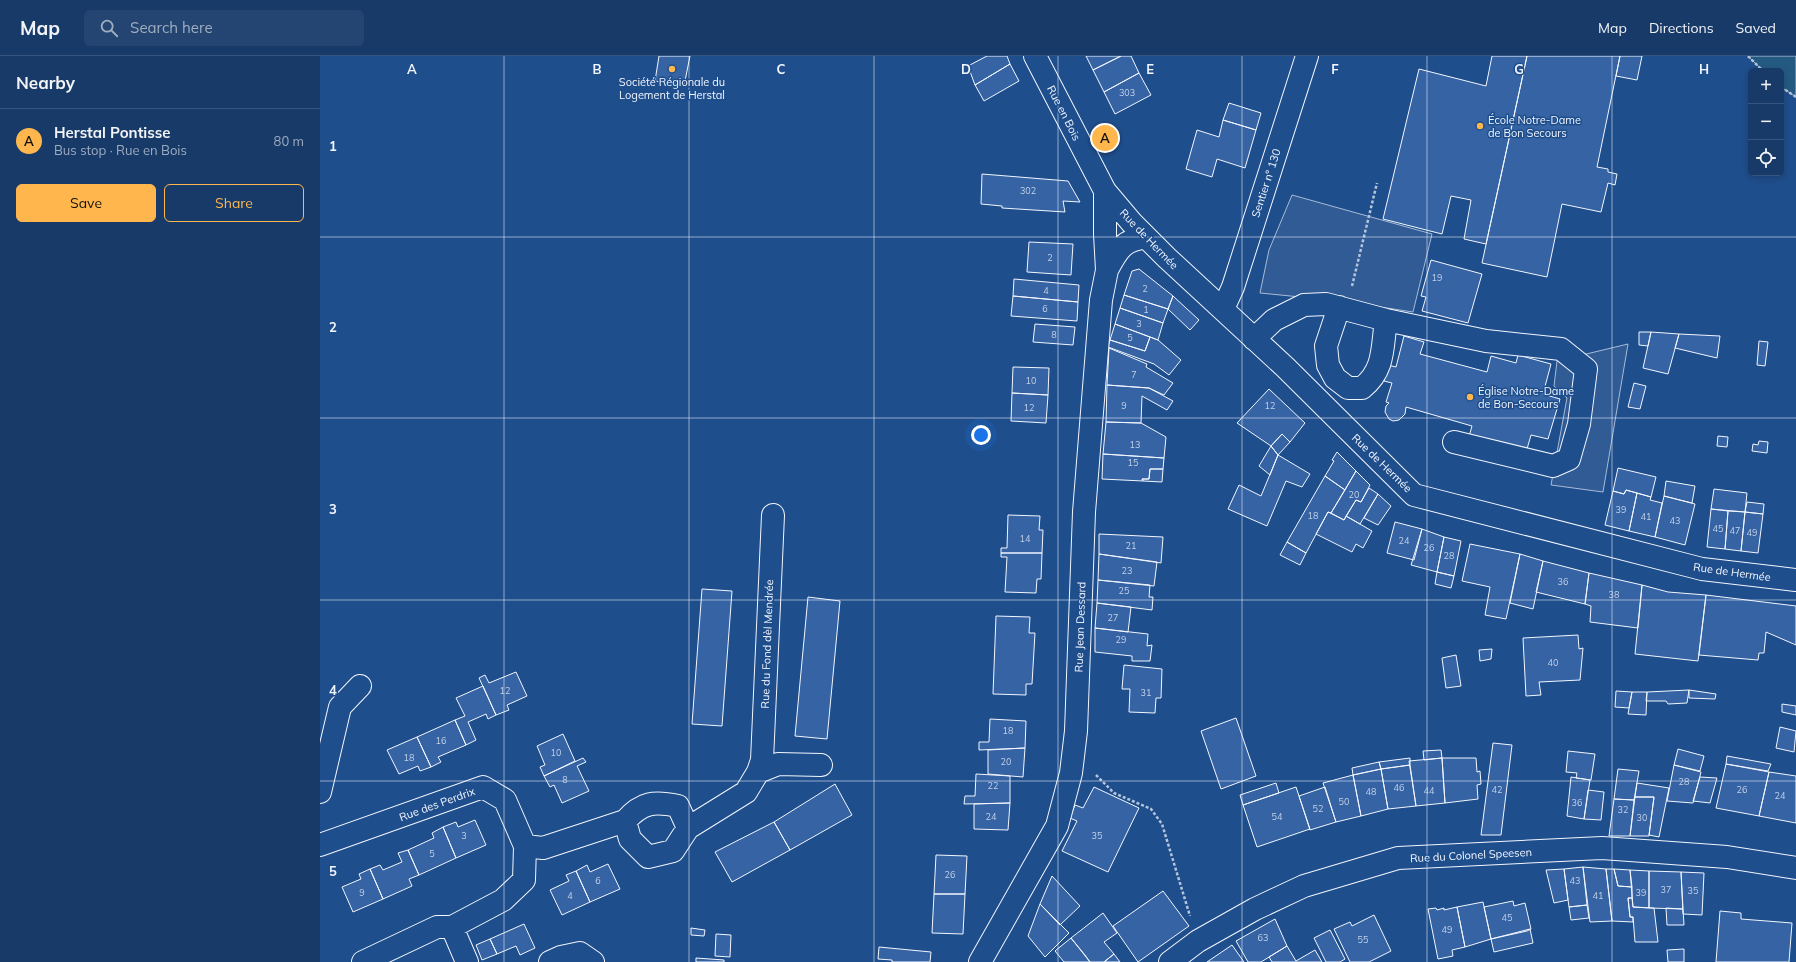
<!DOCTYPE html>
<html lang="en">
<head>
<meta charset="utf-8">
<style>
  :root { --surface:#173a69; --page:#244571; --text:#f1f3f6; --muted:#9eadc0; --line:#36547d; --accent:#ffb74d }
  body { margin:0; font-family:Mulish,sans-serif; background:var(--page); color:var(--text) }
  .controls { position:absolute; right:12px; top:12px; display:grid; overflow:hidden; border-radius:6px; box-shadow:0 2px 6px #0003 }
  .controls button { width:36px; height:36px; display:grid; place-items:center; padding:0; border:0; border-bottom:1px solid var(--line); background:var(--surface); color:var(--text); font:20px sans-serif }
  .you { position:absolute; left:661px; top:379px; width:14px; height:14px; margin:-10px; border:3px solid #fff; border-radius:50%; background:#1a73e8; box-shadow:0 0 0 6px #1a73e833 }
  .badge { display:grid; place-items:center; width:26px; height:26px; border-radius:50%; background:var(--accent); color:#111; font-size:13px; font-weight:700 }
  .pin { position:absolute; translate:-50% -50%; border:2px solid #fff; box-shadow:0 1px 4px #0006 }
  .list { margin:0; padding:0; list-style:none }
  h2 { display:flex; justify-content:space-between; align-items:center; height:52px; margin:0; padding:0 16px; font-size:17px }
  h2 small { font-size:13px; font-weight:400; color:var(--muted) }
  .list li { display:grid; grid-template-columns:26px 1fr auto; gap:12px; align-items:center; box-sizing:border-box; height:64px; padding:0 16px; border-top:1px solid var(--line) }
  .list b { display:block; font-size:15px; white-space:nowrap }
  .list p { margin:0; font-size:13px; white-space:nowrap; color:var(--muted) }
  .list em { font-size:13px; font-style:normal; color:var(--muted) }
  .actions { display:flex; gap:8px; padding:12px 16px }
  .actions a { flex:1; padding:9px 0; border:1px solid var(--accent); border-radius:6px; text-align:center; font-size:14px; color:var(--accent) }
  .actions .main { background:var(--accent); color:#111 }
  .icon { flex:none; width:22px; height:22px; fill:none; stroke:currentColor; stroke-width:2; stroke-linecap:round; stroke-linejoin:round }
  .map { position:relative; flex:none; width:1476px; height:906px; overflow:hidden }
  header { display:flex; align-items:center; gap:24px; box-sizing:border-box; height:56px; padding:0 20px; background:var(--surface); border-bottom:1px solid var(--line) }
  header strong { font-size:19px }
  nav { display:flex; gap:22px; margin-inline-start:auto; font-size:14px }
  .search { width:280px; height:36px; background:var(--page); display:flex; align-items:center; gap:10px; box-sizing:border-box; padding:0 14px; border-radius:6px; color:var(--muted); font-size:15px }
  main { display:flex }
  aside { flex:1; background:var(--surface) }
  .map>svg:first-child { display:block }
  .green { fill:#245a82; stroke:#a8bbd7 }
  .parking { fill:#305b95; stroke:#a8bbd7 }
  .building { fill:#3563a3; stroke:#f2f6ff }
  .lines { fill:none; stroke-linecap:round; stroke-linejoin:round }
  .minor-casing { stroke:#f2f6ff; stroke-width:24 }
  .path { stroke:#b3c4dc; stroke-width:2.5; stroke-dasharray:3 2; stroke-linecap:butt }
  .minor { stroke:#1f4e8c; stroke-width:22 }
  .grid { fill:none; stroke:#f2f6ff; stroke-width:1; stroke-opacity:0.55 }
  .poi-dot { fill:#ffb74d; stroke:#1f4e8c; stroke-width:1.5 }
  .labels { text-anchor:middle; stroke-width:3; stroke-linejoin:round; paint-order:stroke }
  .number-label { font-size:9px; fill:#c3d1e8 }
  .poi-label { font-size:11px; fill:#f2f6ff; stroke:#1f4e8c; text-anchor:start }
  .street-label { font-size:11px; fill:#f2f6ff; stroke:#1f4e8c }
  .grid-label { font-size:13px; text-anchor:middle; font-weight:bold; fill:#f2f6ff; stroke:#1f4e8c; stroke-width:3; stroke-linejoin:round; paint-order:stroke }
</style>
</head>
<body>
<header>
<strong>Map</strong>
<div class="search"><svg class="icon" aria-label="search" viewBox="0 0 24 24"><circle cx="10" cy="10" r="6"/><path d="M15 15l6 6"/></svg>Search here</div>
<nav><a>Map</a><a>Directions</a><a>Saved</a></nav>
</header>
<main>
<aside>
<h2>Nearby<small></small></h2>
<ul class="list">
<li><span class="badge">A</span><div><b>Herstal Pontisse</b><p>Bus stop · Rue en Bois</p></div><em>80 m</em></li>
</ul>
<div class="actions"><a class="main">Save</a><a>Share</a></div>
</aside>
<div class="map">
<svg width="1476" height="906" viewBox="0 0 1476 906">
  <rect width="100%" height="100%" fill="#1f4e8c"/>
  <path class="green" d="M1428,0H1476V41L1461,31V15H1443Z"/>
  <path class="parking" d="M972,139L1112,178L1093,256L1021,245L940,237L949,194Z
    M1308,288L1283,436L1231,429L1247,342L1234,330L1237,305Z"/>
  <path class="building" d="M339,0H370L364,30L335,25Z
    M667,0H687L690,8L655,29L648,10Z
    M766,0H801L773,14Z
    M801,0H811L819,17L784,36L773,14Z
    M1172,0H1207L1166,188L1144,183L1151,144L1131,140L1122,178L1063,163L1099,13L1166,30Z
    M1207,0H1300L1277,111L1288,113V116L1297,118L1295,129L1288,127L1281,156L1242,148L1227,221L1162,207Z
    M1300,0H1322L1317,24L1296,20Z
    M690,8L699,25L664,45L655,29Z
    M819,17L831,39L795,58L784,36Z
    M909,47L941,57L936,74L903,64Z
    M903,64L936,74L925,112L897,103L892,121L866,113L877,74L899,81Z
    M662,118L748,125L760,146L743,145L745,156L682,152V150L661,148Z
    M709,186L753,188L751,219L707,216Z
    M1111,204L1162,218L1148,267L1102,255L1106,241L1101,240Z
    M819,213L853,240L848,253L804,239L812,215Z
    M694,223L759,229L758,246L693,240Z
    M804,239L848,253L843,267L800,252Z
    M693,240L758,246L757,265L691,260Z
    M853,240L879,264L870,274L848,253Z
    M800,252L843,267L838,284L795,268Z
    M715,268L755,271L753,289L713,286Z
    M795,268L830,281L825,295L790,284Z
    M1319,276H1331L1328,290L1319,289Z
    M1331,276L1359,278L1348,318L1323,312Z
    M1359,278L1400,280L1397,302L1355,292Z
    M1084,280L1104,286L1100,298L1167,316L1171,300L1196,307L1198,299L1231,308L1223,338L1240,343L1228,383L1211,379L1205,400L1148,384L1152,370L1086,351L1085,358L1079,364L1073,365L1069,363L1065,356L1066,350L1069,347L1066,346L1072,327L1064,325L1068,309L1076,311Z
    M830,281L838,284L861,304L849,319L834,308L788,291L790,284L825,295Z
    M1439,285L1448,286L1445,310L1437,309Z
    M789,292L827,308L826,311L853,327L844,339L829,332L787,329Z
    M693,311L729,312L728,339L692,337Z
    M1314,327L1326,330L1320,353L1308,351Z
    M787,329L829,332L853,345L847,354L822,340L821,367L786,366Z
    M949,333L985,367L970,386L962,378L951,390L917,367Z
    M692,337L728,339L726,367L691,365Z
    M786,366L821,367L846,381L844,402L783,398Z
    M962,378L970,386L958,399L951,390Z
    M1398,380L1408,381L1407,391L1397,390Z
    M1439,385L1448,386L1447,397L1432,395L1433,388L1438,389Z
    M951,390L958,399L950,419L939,410Z
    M1017,396L1036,415L1025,434L1005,420L1014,405L1012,404Z
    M783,398L844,402L843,413H830L829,423H822L823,425L782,423Z
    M958,399L990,418L982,431L966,425L947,470L908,453L919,429L941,440Z
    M1298,412L1336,421L1331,441L1306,434L1304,438L1293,435Z
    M830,413H843L842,426L823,425L822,423H829Z
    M1036,415L1050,429L1041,446L1036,444L1024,464L1011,457Z
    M1005,420L1025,434L1011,457L1008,456L986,497L967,486Z
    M1346,425L1375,430L1372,447L1344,440Z
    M1049,432L1058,438L1040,468L1026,460L1036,444L1041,446Z
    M1394,433L1427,437L1425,456L1391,453Z
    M1306,434L1317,437L1309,475L1285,469L1293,435L1304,438Z
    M1317,437L1331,441L1330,444L1342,447L1335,481L1309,475Z
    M1058,438L1071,450L1058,469L1044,462Z
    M1344,440L1375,448L1365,489L1335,481Z
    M1427,446L1444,448L1443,458L1425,456Z
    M1391,453L1408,455L1405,493L1387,491Z
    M1408,455L1425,456L1421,495L1405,493Z
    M1008,456L1024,464L1026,460L1052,475L1043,492L1036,488L1032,496L996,478Z
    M1425,456L1443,458L1438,497L1421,495Z
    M688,459L720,460L719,474H723L722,497H681V492H687Z
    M1075,466L1102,473L1094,504L1067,497Z
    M1102,473L1124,481L1117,516L1091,509Z
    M779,478L843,481L841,507L779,498Z
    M1124,481L1141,485L1134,520L1117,516Z
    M967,486L986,497L980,509L960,499Z
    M1150,488L1200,498L1186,563L1165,559L1170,531L1142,525Z
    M681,497H722L721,523H717L716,537L685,536L687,501H681Z
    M779,498L837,506L834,530L778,524Z
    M1200,498L1223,505L1213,553L1190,547Z
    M1223,505L1269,517L1265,548L1216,536Z
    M1117,516L1134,520L1131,532L1115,528Z
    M1269,517L1322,529L1318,572L1270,566L1271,550L1265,548Z
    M778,524L830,529L829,541H833L832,554L777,547Z
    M1322,529L1348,536L1386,539L1378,605L1315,598Z
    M382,533L412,535L402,670L372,668Z
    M1386,539L1476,550V589L1446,576L1444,597H1439L1438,604L1379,599Z
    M488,541L520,545L507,683L475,680Z
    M777,547L811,551L808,576L775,572Z
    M676,560L710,561L709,577H715L712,628H706V639L673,638Z
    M775,572L828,578L827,590L832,589L830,605H812V600L775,596Z
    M1258,579L1259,593L1263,592L1260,624L1219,626L1221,639L1206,640L1203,582Z
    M1172,593L1171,603L1160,605L1159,594Z
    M1136,599L1141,630L1126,632L1122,602Z
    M804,609L842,613L841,642H836L835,657L809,656L810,633H802Z
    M196,616L207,640L187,649L189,654L176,659L159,622L165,619L169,627Z
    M163,630L176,659L168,663L166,658L148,666L156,684L146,689L135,664L145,660L136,642Z
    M1369,634L1396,638L1395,643L1369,642Z
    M1369,634L1367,647L1348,648L1346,645H1326L1327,636Z
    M1296,635L1312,636L1309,652L1295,651Z
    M1312,636H1327L1326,659L1308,658Z
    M1462,648L1476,650V659L1462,656Z
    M916,662L936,720L901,733L881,675Z
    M670,663L706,665L705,692L659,694V686H669Z
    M135,664L146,689L118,701L121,706L111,711L97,681Z
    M1460,671L1476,675L1474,696L1456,692Z
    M243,678L255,705L224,720L220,711L225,709L217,690Z
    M97,681L111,711L100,715L98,710L79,718L67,694Z
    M1173,687L1192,689L1181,779H1161Z
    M705,692L703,721L668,718V694Z
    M1358,693L1384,700L1380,715L1354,709Z
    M1121,694L1122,702L1104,704L1103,695Z
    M1248,695L1275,698L1271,724L1256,722L1257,717L1246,716Z
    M1407,700L1451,708L1448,715L1406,708Z
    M263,702L266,706L257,710L269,735L242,747L234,729L230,731L224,720Z
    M1090,702V709L1061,713L1059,706Z
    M1122,702H1156L1157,716L1160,715L1161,728L1157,729L1158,743L1125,747Z
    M1122,702L1125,747L1096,750L1089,705Z
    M1059,706L1061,713L1033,719L1032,712Z
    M1406,708L1449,716L1439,760L1396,752Z
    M1090,709L1096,750L1068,753L1061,713Z
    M1354,709L1381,716L1373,747L1347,745Z
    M1061,713L1068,753L1041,760L1033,719Z
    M1298,713L1319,715L1314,744L1294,743Z
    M1449,716L1476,720V767L1439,760Z
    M656,718L690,720V747L644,748L645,740H655Z
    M1033,719L1041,760L1016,766L1003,727Z
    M1251,721L1270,724L1264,763L1247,760Z
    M1380,721L1397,722L1390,747L1373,745Z
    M956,727L959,737L923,749L920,739Z
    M1317,727L1349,732L1339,781L1329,779L1334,741H1315Z
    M515,728L532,759L470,794L454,766Z
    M774,731L819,752L788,816L742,795L757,765L750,762L755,749L763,752Z
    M976,731L990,773L937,791L923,749Z
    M1005,731L1016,766L990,774L979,740Z
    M1268,734L1284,736L1281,764L1264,763Z
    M1315,741H1334L1329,780H1310Z
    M1294,743L1314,744L1310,780H1289Z
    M690,747L688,774L654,773V748Z
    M155,764L166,789L136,802L123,771L136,766L138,771Z
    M454,766L470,794L412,826L395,796Z
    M123,771L136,802L99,819L88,794L114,782L112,777Z
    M88,794L99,819L89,823L92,830L63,843L50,813L60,809L63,814L82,806L78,797Z
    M616,799L647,800L645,838H614Z
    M288,808L300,833L270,846L256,815L267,809L270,816Z
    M1263,811L1286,813L1292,865L1270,866Z
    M1263,811L1267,849L1249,851L1244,813Z
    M50,813L63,843L33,856L22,831L41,823L39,818Z
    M1244,813L1248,844L1234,847L1226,814Z
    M1286,813H1294L1298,830L1312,831V842H1308L1310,861H1313V866L1292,865Z
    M1294,813L1310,814L1312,831L1298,830Z
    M1310,814L1329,815V852L1313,851Z
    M256,815L270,846L242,859L230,834L249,825L246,819Z
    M1329,815L1361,816L1363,853L1329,852Z
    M1361,816L1384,817L1382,859L1363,858Z
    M732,820L760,850L740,869L720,848Z
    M843,835L869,870L818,906L793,870Z
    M614,838H645L643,878L612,877Z
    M1308,842H1312L1313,851L1334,852L1338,886H1315L1313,861H1310Z
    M1193,845L1194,850L1205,847L1211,873L1207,875L1171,883L1164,851Z
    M1163,846L1171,883L1145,891L1137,851Z
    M720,848L749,877L725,901L708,880Z
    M1267,849L1269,862L1251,864L1249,851Z
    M1137,851L1145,891L1132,894L1133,900L1118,903L1108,853L1116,852L1117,854L1124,852V854Z
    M1346,852L1363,853L1364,869H1347Z
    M1400,855L1421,857V863L1472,867L1469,906H1396Z
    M783,857L797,877L784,886L794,898L784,906H770L751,882Z
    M1054,859L1071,895L1049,906H1030L1014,873L1030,866L1032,870Z
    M955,863L967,890L941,906H928L916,885Z
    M204,868L215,892L200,899L196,890L177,898L170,883Z
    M371,872L385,874L384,880L371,879Z
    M1210,873L1213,887L1174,896L1171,883Z
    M1010,874L1025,903L1020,906H1006L994,882Z
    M396,878L411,879L410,901L395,900Z
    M751,882L765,899L770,906H744L735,895Z
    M170,883L177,898L162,904L156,889Z
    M912,889L924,906H887Z
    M967,890L976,905L995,894L1002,906H952L949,901Z
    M559,891L611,896L610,906H572V904L558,903Z
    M1364,893V906H1348L1347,894Z
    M794,898L800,906H784Z
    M376,902L404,904V906H376Z"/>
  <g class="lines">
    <g class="minor-casing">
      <path id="minor" d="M715,0L785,135L812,167L847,202L965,311L1094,439L1382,513L1476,524
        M787,214C797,195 804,182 827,182
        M1019,251L1006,290L1008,309L1015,322L1028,332H1042C1065,314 1062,291 1066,264
        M903,253L913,231L987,0
        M934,283L954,264L984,249L1006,248L1066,264L1166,285L1241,293L1266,313L1259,368L1249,403L1233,410L1134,386
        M438,716L458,708L501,709
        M0,736L20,651L40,630
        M368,772L426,736L438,716L442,704L453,459
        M0,789L163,731L185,744L205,790L223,792L305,765C322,746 334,745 358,750L368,772L353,795L328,801L310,783L305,765
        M43,906L117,871H132
        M147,906L132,871L183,844L204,824L205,790
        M230,906L241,901L260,897L273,906
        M660,906L737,770L751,717L756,675L764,456L781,244L787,214L785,178V135
        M850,906L878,885L935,853L984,830L1078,802L1282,792L1407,801L1476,812"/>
    </g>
    <path class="path" d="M1428,0L1443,15
      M1461,31L1476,41
      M1032,230L1057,127
      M776,719L794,737L831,753L842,768L870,860"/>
    <use href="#minor" class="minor"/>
  </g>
  <path class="grid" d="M184,0V906M369,0V906M554,0V906M738,0V906M922,0V906M1107,0V906M1292,0V906M0,181H1476M0,362H1476M0,544H1476M0,725H1476"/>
  <g class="poi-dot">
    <circle cx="352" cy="13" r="4"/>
    <circle cx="1160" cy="70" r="4"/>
    <circle cx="1150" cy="341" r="4"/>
  </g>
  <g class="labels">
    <g class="number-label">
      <text x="807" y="40">303</text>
      <text x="708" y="138">302</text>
      <text x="730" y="205">2</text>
      <text x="1117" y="225">19</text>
      <text x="825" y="236">2</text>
      <text x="726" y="238">4</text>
      <text x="725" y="256">6</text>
      <text x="826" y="257">1</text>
      <text x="819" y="271">3</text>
      <text x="734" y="282">8</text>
      <text x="810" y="285">5</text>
      <text x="814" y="322">7</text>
      <text x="711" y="328">10</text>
      <text x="804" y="353">9</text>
      <text x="950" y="353">12</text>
      <text x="709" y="355">12</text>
      <text x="815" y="392">13</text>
      <text x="813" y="410">15</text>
      <text x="1034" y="442">20</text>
      <text x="1301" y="457">39</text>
      <text x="993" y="463">18</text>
      <text x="1326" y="464">41</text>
      <text x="1355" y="468">43</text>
      <text x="1398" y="476">45</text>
      <text x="1415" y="478">47</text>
      <text x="1432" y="480">49</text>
      <text x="705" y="486">14</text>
      <text x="1084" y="488">24</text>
      <text x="811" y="493">21</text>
      <text x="1109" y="495">26</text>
      <text x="1129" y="503">28</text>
      <text x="807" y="518">23</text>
      <text x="1243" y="529">36</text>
      <text x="804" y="538">25</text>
      <text x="1294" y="542">38</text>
      <text x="793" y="565">27</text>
      <text x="801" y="587">29</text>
      <text x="1233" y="610">40</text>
      <text x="185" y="638">12</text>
      <text x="826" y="640">31</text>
      <text x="688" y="678">18</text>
      <text x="121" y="688">16</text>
      <text x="236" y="700">10</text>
      <text x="89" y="705">18</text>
      <text x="686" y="709">20</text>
      <text x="245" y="727">8</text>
      <text x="1364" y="729">28</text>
      <text x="673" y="733">22</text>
      <text x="1079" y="735">46</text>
      <text x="1177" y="737">42</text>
      <text x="1422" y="737">26</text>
      <text x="1109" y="738">44</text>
      <text x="1051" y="739">48</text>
      <text x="1460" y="743">24</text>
      <text x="1024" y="749">50</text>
      <text x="1257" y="750">36</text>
      <text x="998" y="756">52</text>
      <text x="1303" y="757">32</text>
      <text x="671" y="764">24</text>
      <text x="957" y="764">54</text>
      <text x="1322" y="765">30</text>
      <text x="144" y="783">3</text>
      <text x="777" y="783">35</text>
      <text x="112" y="801">5</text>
      <text x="630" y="822">26</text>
      <text x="278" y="828">6</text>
      <text x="1255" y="828">43</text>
      <text x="1346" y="837">37</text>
      <text x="1373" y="838">35</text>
      <text x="42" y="840">9</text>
      <text x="1321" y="840">39</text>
      <text x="250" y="843">4</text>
      <text x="1278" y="843">41</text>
      <text x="1187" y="865">45</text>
      <text x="1127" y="877">49</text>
      <text x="943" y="885">63</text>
      <text x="1043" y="887">55</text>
    </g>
    <g class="poi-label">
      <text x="352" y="30" text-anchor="middle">Société Régionale du<tspan x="352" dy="13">Logement de Herstal</tspan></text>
      <text x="1168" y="68">École Notre-Dame<tspan x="1168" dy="13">de Bon Secours</tspan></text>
      <text x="1158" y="339">Église Notre-Dame<tspan x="1158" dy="13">de Bon-Secours</tspan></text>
    </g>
    <g class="street-label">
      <text transform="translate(744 57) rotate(63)" y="4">Rue en Bois</text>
      <text transform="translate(946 127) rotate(-72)" y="4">Sentier n° 130</text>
      <text transform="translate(829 183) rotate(46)" y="4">Rue de Hermée</text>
      <text transform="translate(1062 407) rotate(44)" y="4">Rue de Hermée</text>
      <text transform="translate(1412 516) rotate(8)" y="4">Rue de Hermée</text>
      <text transform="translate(760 571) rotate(-88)" y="4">Rue Jean Dessard</text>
      <text transform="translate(447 588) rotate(-88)" y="4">Rue du Fond dèl Mendrée</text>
      <text transform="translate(117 748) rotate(-20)" y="4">Rue des Perdrix</text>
      <text transform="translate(1151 799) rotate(-3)" y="4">Rue du Colonel Speesen</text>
    </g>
  </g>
  <g class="grid-label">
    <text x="92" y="18">A</text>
    <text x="277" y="18">B</text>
    <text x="461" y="18">C</text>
    <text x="646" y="18">D</text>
    <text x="830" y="18">E</text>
    <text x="1015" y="18">F</text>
    <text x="1199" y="18">G</text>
    <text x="1384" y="18">H</text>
    <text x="13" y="95">1</text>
    <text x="13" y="276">2</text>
    <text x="13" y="458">3</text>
    <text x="13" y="639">4</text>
    <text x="13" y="820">5</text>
  </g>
</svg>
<div class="controls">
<button>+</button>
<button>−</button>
<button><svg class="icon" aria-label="locate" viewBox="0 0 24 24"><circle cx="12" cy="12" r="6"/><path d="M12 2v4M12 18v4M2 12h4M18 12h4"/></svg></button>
</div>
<div class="you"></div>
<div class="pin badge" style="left:785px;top:82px">A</div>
</div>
</main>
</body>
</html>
